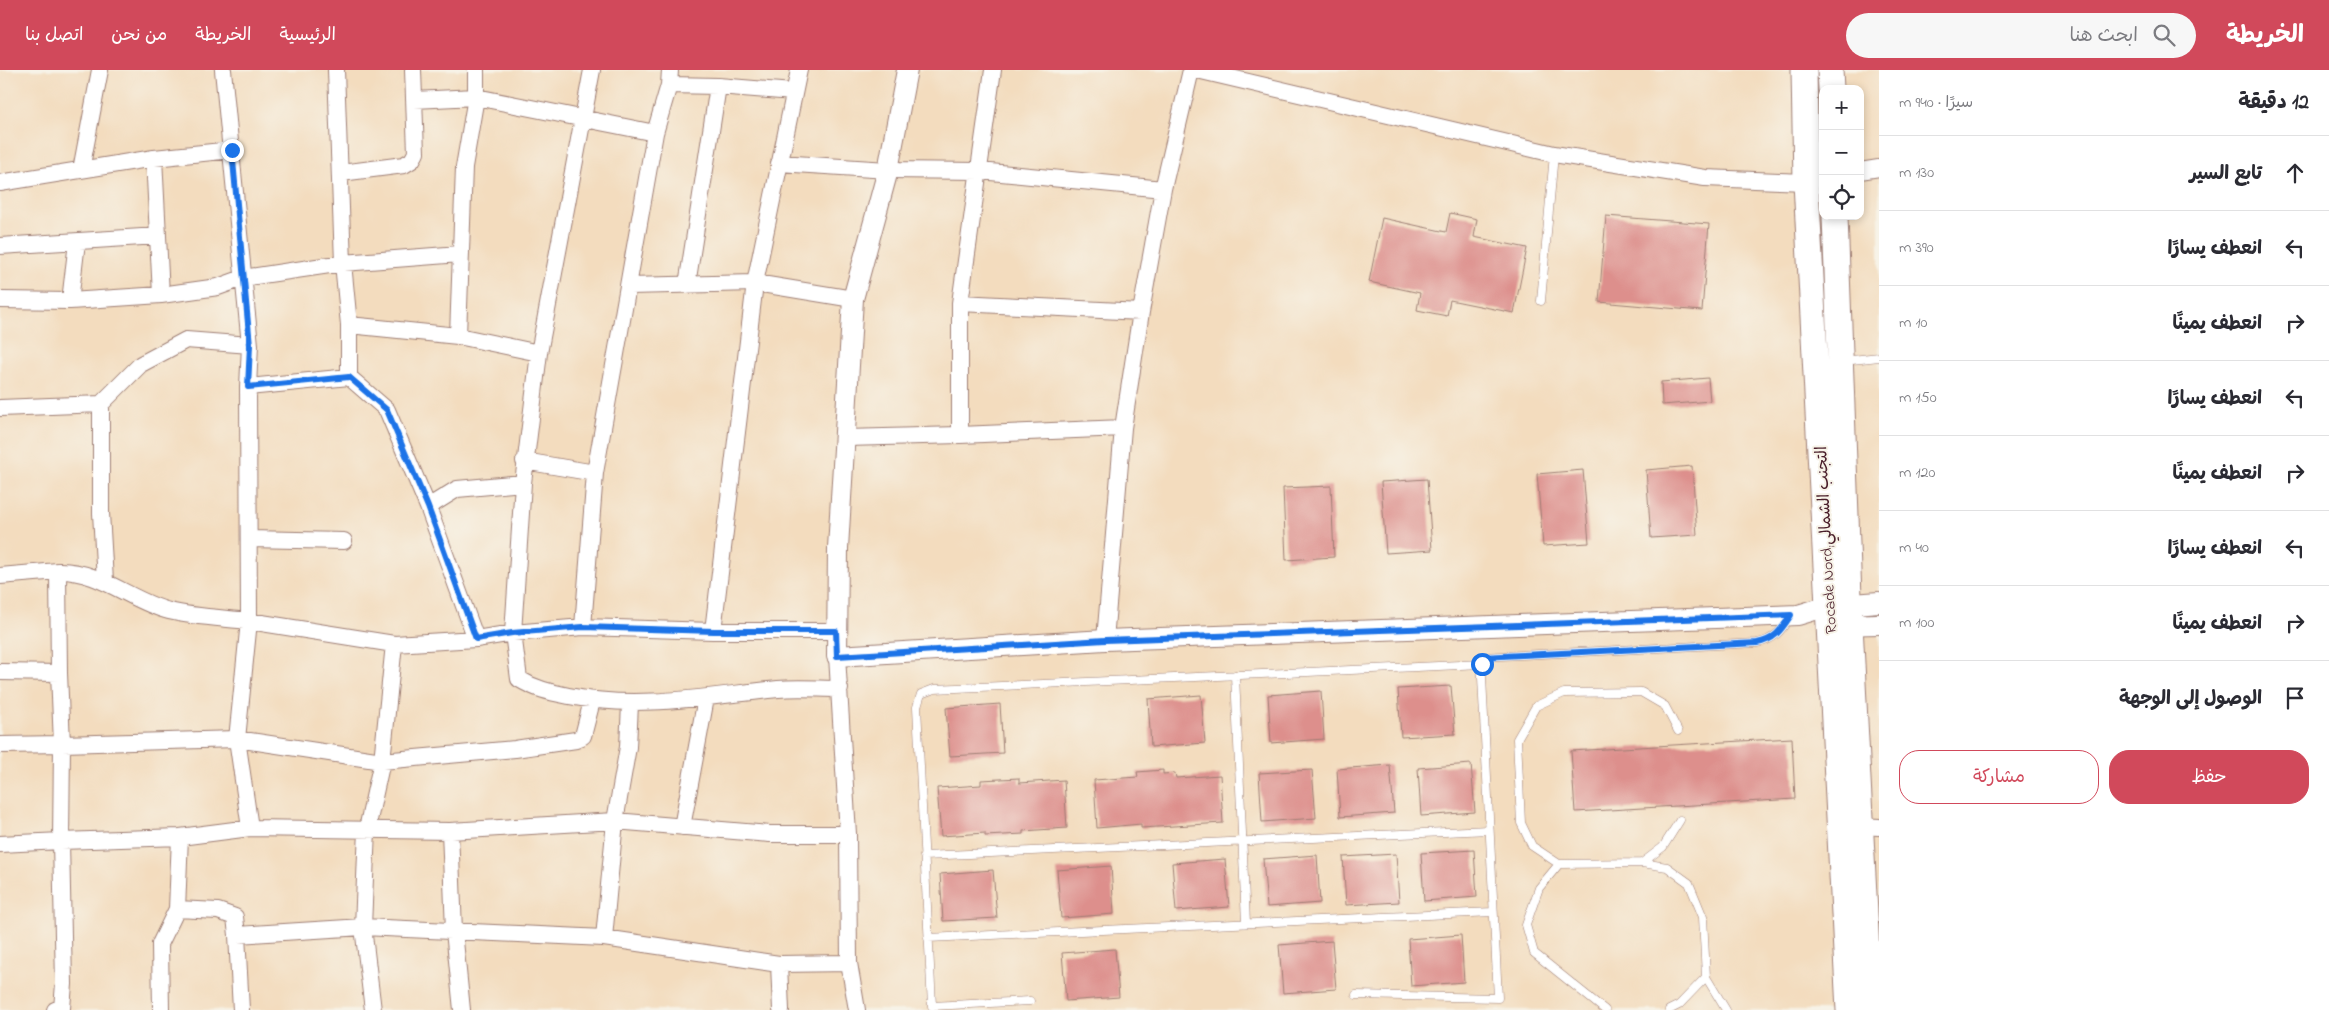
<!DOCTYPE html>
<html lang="ar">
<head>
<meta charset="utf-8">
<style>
  :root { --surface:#fff; --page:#f7f7f7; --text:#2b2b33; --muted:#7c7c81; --line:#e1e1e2; --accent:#d1495b }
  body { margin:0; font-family:"Indie Flower","Playpen Sans Arabic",sans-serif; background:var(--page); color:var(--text); direction:rtl }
  .controls { position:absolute; right:15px; top:15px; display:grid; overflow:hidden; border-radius:10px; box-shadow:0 2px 8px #0003 }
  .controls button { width:45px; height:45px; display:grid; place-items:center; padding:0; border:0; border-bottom:1px solid var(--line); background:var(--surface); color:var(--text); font:25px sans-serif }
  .stop { position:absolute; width:15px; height:15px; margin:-11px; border:4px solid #1a73e8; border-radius:50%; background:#fff }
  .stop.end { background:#1a73e8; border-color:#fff; box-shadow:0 1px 5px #0008 }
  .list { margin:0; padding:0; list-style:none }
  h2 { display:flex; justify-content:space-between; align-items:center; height:65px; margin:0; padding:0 20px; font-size:21px }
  h2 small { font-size:16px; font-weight:400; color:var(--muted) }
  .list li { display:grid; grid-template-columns:32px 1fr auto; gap:15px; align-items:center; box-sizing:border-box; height:75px; padding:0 20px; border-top:1px solid var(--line) }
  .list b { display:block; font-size:19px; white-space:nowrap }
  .list em { font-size:16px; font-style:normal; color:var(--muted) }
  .actions { display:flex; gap:10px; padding:15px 20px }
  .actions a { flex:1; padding:11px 0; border:1px solid var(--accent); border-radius:20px; text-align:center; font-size:18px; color:var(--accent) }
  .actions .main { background:var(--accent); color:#fff }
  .icon { flex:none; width:28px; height:28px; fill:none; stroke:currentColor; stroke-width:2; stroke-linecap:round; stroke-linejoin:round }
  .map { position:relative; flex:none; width:1879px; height:940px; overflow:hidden; direction:ltr }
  header { display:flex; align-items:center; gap:30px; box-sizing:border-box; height:70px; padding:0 25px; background:var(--accent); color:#fff }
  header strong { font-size:24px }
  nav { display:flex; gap:28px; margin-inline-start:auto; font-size:18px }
  .search { width:350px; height:45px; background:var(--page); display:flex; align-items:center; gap:12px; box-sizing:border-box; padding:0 18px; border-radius:28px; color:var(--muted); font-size:19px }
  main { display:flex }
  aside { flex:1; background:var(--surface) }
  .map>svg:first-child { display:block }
  .building { fill:#dd8f8c }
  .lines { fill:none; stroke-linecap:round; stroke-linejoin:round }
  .service-casing { stroke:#9e7e74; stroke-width:9 }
  .minor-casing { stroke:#9e7e74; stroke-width:18 }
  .tertiary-casing { stroke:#9e7e74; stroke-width:22 }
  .primary-casing { stroke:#9e7e74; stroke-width:27 }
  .service { stroke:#fff; stroke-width:8 }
  .minor { stroke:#fff; stroke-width:16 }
  .tertiary { stroke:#fff; stroke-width:20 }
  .primary { stroke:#fff; stroke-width:25 }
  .route { stroke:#1a73e8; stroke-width:6 }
  .labels { text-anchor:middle; stroke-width:4; stroke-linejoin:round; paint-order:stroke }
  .street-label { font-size:16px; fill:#4a1f2b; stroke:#f7f3e8 }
</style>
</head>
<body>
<header>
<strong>الخريطة</strong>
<div class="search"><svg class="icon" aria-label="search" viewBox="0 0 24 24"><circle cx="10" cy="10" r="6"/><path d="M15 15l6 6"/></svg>ابحث هنا</div>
<nav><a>الرئيسية</a><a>الخريطة</a><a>من نحن</a><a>اتصل بنا</a></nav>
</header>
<main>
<aside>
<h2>12 دقيقة<small>سيرًا · 940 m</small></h2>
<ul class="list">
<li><svg class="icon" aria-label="ahead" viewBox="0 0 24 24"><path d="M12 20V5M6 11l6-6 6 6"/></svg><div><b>تابع السير</b></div><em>130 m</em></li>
<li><svg class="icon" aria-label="left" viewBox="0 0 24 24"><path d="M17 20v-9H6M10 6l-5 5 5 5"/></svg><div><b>انعطف يسارًا</b></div><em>390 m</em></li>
<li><svg class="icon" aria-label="right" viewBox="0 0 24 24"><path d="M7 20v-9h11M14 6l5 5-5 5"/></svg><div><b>انعطف يمينًا</b></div><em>10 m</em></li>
<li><svg class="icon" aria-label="left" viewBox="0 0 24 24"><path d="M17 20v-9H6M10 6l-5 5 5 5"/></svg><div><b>انعطف يسارًا</b></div><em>150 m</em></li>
<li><svg class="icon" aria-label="right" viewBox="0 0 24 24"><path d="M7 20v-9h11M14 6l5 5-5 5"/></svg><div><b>انعطف يمينًا</b></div><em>120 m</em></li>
<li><svg class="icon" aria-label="left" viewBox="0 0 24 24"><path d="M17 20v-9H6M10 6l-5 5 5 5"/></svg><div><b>انعطف يسارًا</b></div><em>40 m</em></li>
<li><svg class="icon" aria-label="right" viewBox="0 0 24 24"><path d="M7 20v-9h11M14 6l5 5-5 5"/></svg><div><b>انعطف يمينًا</b></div><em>100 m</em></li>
<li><svg class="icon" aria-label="arrive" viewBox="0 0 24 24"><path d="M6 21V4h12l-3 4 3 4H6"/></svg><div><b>الوصول إلى الوجهة</b></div></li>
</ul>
<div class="actions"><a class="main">حفظ</a><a>مشاركة</a></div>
</aside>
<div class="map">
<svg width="1879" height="940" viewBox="0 0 1879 940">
  <rect width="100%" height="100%" fill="#f7f3e8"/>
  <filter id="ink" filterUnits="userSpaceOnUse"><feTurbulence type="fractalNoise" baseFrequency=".02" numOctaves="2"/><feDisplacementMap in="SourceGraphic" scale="10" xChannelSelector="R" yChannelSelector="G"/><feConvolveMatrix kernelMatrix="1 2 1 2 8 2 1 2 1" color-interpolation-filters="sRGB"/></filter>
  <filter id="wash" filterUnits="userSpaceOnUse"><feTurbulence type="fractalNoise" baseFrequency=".0096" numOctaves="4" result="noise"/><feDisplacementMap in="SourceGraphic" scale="20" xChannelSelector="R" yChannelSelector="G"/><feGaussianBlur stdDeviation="1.12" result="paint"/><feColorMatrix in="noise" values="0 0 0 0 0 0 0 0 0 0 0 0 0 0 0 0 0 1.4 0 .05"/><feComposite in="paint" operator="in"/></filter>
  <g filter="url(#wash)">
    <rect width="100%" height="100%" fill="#f3dcbe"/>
    <g id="blocks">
      <path class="building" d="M1450,143L1477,149L1474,167L1527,178L1514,243L1450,230L1447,246L1417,240L1420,223L1369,212L1382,148L1446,162Z
        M1606,146L1709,154L1702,241L1599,232Z
        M1708,308L1710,331L1662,335L1661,312Z
        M1692,396L1697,465L1651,468L1646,400Z
        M1583,400L1589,473L1543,476L1537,404Z
        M1427,409L1432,480L1386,483L1381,412Z
        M1331,416L1334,487L1286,490L1283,418Z
        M1451,616L1455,664L1401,667L1398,619Z
        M1321,621L1324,669L1271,673L1268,625Z
        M1201,625L1205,673L1151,677L1148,629Z
        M1000,634L1003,683L950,686L946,638Z
        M1792,668L1795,729L1575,742L1571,681Z
        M1471,694L1475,742L1421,746L1418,698Z
        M1390,695L1394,743L1340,747L1337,699Z
        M1163,700V704L1175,703L1176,708L1220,705L1223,753L1141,758V754L1097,758L1094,710L1138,707L1137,702Z
        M1312,700L1316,748L1262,752L1259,703Z
        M1019,708V713L1064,710L1067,758L1023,761V764L985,766V763L941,766L937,718L981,715V710Z
        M1474,780L1477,827L1424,831L1421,783Z
        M1396,784L1399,832L1346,835L1343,787Z
        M1317,785L1320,833L1267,837L1263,789Z
        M1225,789L1229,837L1176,841L1172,793Z
        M1111,796L1114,844L1061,848L1057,800Z
        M993,800L997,848L943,851L940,804Z
        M1461,865L1464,912L1411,916L1408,869Z
        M1332,871L1336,919L1283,923L1279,875Z
        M1115,879L1119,927L1066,931L1062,883Z"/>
    </g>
  </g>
  <g filter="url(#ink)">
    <use href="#blocks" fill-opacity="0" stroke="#9e7e74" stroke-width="1"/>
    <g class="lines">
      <g class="service-casing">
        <path id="service" d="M1541,231L1554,84
          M1843,291L1879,287
          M1235,605L1246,853
          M1678,661L1665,636L1641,622L1564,623L1536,636L1517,669L1521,753L1532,776L1559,794L1642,793L1667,797L1689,813L1703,847L1706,907L1726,940
          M924,786L1489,760
          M1642,793L1663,777L1680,750
          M1559,794L1539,818L1526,855L1534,883L1605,940
          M928,868L1493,842
          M1356,925L1498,928L1481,587L1757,573C1774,570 1781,561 1790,547
          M1030,931L932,936L917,637L921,624L934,619L1482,594
          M1669,940L1679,935L1706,907"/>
      </g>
      <g class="minor-casing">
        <path id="minor" d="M223,0L250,275
          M336,0L343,193L349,255
          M1197,0L1554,84L1705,108L1806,112L1823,108
          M669,15L718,16L687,215
          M718,16L793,22
          M414,30L476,27L655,63
          M154,88L161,225
          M779,93L888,100L980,101L1163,119
          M81,100L100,0
          M1860,101L1879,98
          M341,103L404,95L412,90L416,83L413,0
          M0,113L154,88L232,80
          M0,176L158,166
          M629,216L755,213L853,229
          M0,230L70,231L161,225L218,217L243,208L343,193L460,184
          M70,231L77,172
          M960,233L1141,242
          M458,266L539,283
          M349,307V255L458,266L464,97L476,27V0
          M0,338L101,334
          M1123,358L1141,242L1163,119L1191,0
          M960,365L1123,358L1105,570
          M846,368L960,365V233L993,0
          M524,391L595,403
          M523,413L539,283L592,0
          M428,437L457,419L523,413L513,563L519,609C535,619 550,622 569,626C639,640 708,626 778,619C798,617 819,619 840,619
          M249,469L344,471
          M0,506L58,501
          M105,511L101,443V334L141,294L186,270L250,275L248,317
          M583,557L595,403L655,63L669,15L670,0
          M713,561L755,213L799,0
          M837,586L848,764L849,893L857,940
          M0,602L59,603L62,674L0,675
          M59,603L58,501C100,500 130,531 169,541C194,547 223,548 249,551L248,317L349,307L387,340L428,437L476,569
          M630,634L628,677L615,751L604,868L779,894L849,893
          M1860,756L1879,757
          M682,757L706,628
          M250,758L237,669L249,551L394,574
          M180,767L61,771L62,674L237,669L382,691L515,679L576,670L583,666L592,631
          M0,774L61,771L64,914L62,938L55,940
          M177,839L218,841L235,847L237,865
          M779,894L781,940
          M161,940L160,874L177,839L180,767L250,758L450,761
          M241,940L237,865L363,857L604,868
          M373,940L363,857L367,759L382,691L394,574L476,569L513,563L583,557L713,561H836
          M462,940L454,861L450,761L615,751L770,764H848"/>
      </g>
      <g class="tertiary-casing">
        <path id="tertiary" d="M907,0L888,100L853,229L838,478L837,586L1105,570L1798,545L1828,536L1879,532
          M1836,555L1879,554"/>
      </g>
      <g class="primary-casing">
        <path id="primary" d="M1804,0L1806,112L1849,940
          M1830,0L1831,19
          M1835,146L1850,555L1870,940"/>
      </g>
      <use href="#service" class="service"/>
      <use href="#minor" class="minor"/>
      <use href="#tertiary" class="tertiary"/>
      <use href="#primary" class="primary"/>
    </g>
  </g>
  <g class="lines" filter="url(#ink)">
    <path class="route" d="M232,80L250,275L248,317L349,307L387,340L428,437L476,569L512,563L583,557L714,561H836L837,586L1105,570L1791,545C1781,560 1775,570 1757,573L1482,587V594"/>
  </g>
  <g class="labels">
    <g class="street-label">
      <text transform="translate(1825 470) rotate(-93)" y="6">Rocade Nord,التجنب الشمالي</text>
    </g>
  </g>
</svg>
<div class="controls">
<button>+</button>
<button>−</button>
<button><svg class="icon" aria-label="locate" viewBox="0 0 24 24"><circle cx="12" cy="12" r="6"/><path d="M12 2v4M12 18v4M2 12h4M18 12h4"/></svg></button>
</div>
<div class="stop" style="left:1482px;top:594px"></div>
<div class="stop end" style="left:232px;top:80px"></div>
</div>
</main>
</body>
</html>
